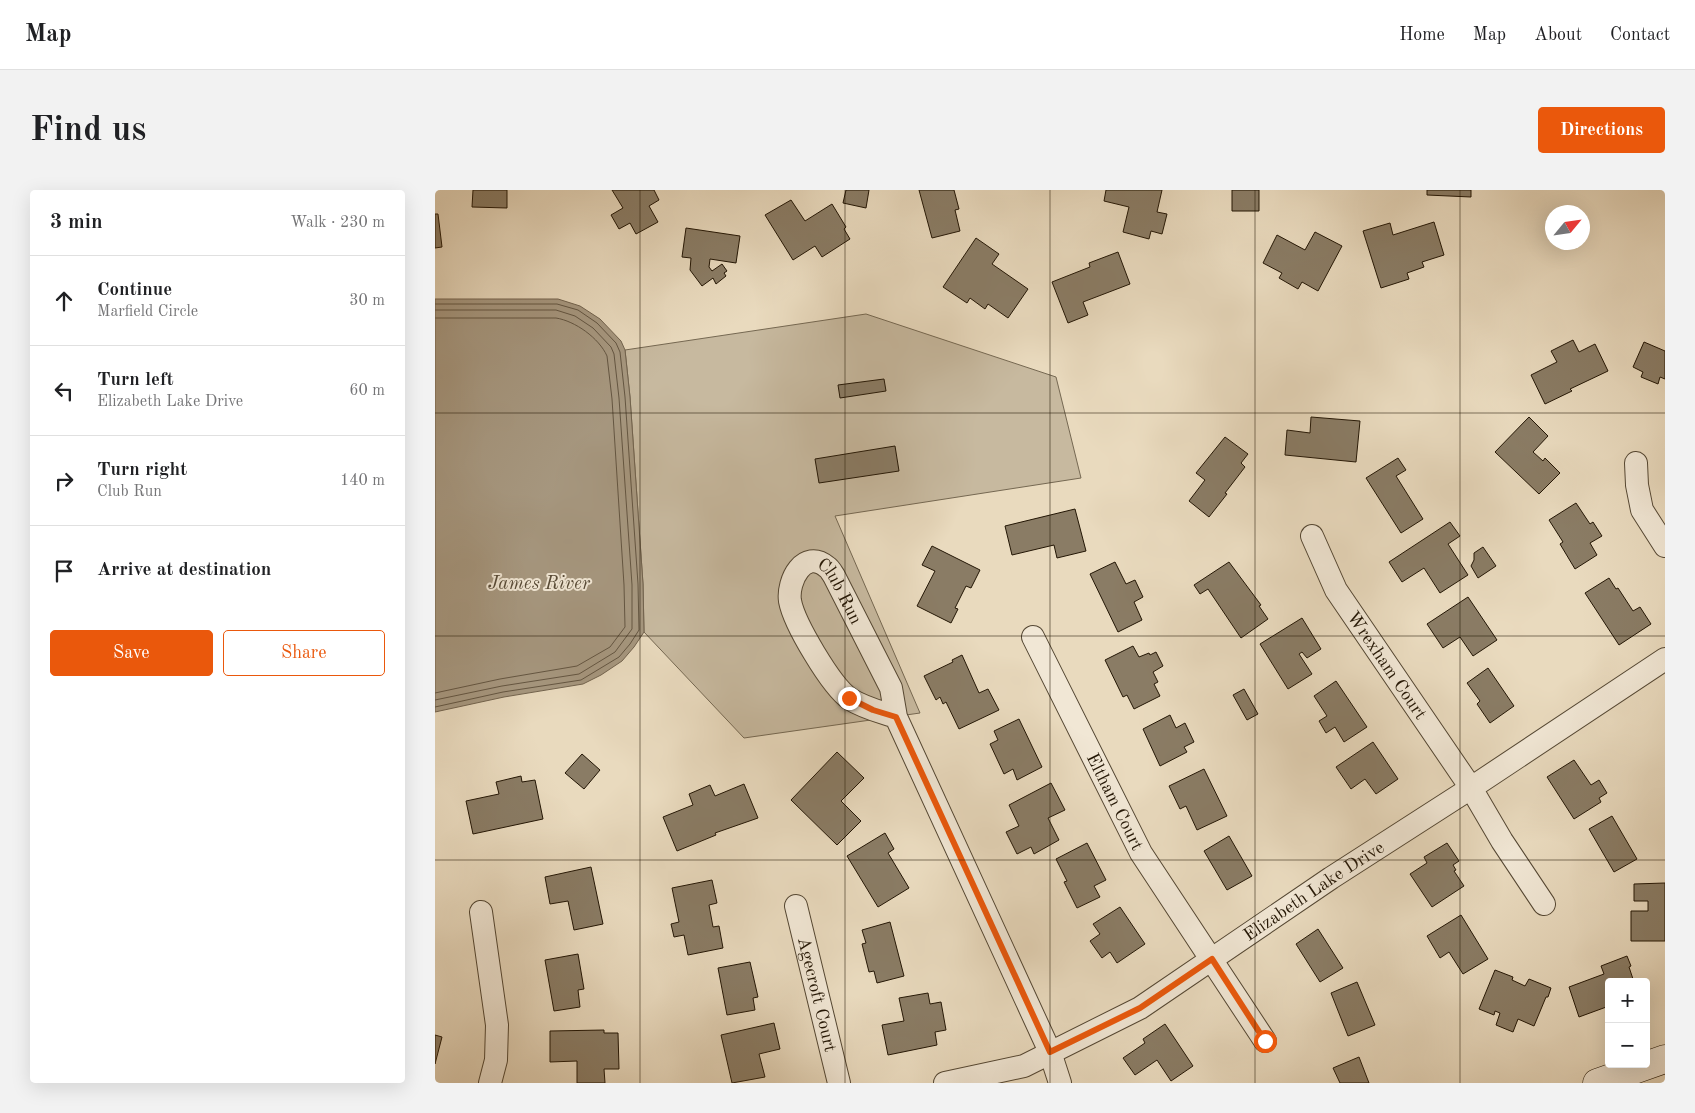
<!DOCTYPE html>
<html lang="en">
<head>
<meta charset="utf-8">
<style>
  :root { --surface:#fff; --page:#f2f2f2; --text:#202124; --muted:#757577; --line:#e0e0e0; --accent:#ea580c }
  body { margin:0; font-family:"Old Standard TT",serif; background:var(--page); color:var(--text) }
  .controls { position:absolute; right:15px; bottom:15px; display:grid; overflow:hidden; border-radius:5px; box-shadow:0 5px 20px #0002 }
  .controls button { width:45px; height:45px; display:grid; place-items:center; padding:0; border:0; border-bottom:1px solid var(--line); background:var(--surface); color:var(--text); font:25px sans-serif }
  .compass { position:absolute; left:1110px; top:15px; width:45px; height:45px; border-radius:50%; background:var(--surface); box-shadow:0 5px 20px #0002; rotate:61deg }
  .stop { position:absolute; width:15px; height:15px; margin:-11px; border:4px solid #ea580c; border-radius:50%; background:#fff }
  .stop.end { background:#ea580c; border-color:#fff; box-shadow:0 1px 5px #0008 }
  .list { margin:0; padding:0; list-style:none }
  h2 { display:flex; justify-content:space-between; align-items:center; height:65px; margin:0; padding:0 20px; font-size:21px }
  h2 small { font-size:16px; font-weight:400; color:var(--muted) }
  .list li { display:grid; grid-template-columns:32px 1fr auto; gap:15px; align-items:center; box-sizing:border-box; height:90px; padding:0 20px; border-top:1px solid var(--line) }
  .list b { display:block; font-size:19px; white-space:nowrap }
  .list p { margin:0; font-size:16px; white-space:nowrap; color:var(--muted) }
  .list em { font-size:16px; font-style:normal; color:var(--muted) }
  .actions { display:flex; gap:10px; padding:15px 20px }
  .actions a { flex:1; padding:11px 0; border:1px solid var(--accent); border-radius:5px; text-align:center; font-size:18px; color:var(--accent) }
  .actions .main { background:var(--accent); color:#fff }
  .icon { flex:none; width:28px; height:28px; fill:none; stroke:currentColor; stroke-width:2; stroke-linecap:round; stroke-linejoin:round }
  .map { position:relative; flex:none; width:1230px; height:893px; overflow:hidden; border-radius:5px }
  header { display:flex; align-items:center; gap:30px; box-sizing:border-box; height:70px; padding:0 25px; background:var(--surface); border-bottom:1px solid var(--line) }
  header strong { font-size:24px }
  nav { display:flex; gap:28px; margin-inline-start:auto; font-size:18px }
  .intro { display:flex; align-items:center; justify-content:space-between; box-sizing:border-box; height:120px; padding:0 30px }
  h1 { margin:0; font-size:35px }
  .button { padding:12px 22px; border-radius:5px; background:var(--accent); color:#fff; font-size:18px; font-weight:700 }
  main { display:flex; gap:30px; padding:0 30px }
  aside { flex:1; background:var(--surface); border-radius:5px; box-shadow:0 5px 20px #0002 }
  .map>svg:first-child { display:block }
  .green { fill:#c7b99f; stroke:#756852 }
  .water { fill:#a6977f; stroke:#72634e }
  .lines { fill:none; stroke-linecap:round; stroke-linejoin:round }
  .shore { stroke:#645642; stroke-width:1 }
  .building { fill:#8a7c65; stroke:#231605 }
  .minor-casing { stroke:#544733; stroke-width:24 }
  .secondary-casing { stroke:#231605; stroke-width:29 }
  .minor { stroke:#f1e7d5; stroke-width:22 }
  .secondary { stroke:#f1e7d5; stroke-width:28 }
  .route { stroke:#ea580c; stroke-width:6 }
  .grid { fill:none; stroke:#231605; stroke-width:1; stroke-opacity:0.55 }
  .labels { text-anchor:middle; stroke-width:4; stroke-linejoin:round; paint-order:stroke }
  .street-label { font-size:18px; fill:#231605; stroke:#f1e7d5 }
  .water-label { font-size:19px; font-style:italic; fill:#574a36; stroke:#f1e7d5 }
</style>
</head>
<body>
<header>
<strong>Map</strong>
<nav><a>Home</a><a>Map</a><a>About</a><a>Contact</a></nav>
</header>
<div class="intro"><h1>Find us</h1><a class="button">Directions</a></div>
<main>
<aside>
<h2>3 min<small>Walk · 230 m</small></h2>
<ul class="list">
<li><svg class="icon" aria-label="ahead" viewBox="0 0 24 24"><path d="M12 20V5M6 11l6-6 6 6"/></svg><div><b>Continue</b><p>Marfield Circle</p></div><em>30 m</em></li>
<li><svg class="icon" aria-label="left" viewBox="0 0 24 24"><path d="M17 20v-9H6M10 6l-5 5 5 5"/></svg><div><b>Turn left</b><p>Elizabeth Lake Drive</p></div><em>60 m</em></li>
<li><svg class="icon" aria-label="right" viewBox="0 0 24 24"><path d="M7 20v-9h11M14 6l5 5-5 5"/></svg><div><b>Turn right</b><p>Club Run</p></div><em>140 m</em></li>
<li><svg class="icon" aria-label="arrive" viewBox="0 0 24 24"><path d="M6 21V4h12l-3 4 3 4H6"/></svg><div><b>Arrive at destination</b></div></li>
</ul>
<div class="actions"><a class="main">Save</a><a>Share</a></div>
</aside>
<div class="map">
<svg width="1230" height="893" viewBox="0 0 1230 893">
  <rect width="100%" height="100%" fill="#e9dabe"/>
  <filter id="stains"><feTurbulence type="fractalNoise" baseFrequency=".004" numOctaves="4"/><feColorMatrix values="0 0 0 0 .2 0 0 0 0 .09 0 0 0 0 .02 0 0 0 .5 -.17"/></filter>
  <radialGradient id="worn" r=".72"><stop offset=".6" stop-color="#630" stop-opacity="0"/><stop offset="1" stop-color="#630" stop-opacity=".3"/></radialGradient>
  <path class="green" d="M431,124L621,187L646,288L400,326L485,523L309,548L209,442L208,394L195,207L190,160Z"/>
  <path class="water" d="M0,109H123L145,116L165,129L186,151L190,160L195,207L208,394L209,442L199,457L187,471L166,485L148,494L69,507L0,522Z"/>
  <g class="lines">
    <path class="shore" d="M0,114H122L143,120L162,133L181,153L185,162L190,207L203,394L204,440L195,454L184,467L146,490L68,502L0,517
      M0,120H121L140,126L158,138L176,157L179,164L184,208L197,395V439L180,462L144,484L67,496L0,510
      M0,128H121C140,131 164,148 172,166L177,209L189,395L190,437L175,457L142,476L65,489L0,503"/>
  </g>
  <path class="building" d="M38,0H72V18L37,17Z
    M177,0H219L224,10L214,16L223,32L201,44L195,33L184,39L176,25L188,18Z
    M411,0H434L431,18L408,13Z
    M484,0H519L524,19L520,20L525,41L497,48Z
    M671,0H727L722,22L732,24L727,44L716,41L714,49L688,42L694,17L669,11Z
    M797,0H824V21H797Z
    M992,0H1036V7L992,5Z
    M356,10L370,31L397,14L411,37L409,39L415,49L387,67L380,56L358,70L330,25Z
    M0,24H3L7,57L0,58Z
    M999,32L1009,65L987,72L989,77L972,83L974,89L946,98L928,41L955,33L958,45Z
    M251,38L305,46L301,73L275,69L274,77L277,81L287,74L292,81L289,83L291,86L281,94L278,88L267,96L255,80L256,68L247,67Z
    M880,42L907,56L883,101L867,92L863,99L844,88L847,83L828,73L842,45L870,60Z
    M541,48L564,64L557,74L593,99L573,128L553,114L550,119L535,108L532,113L508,97Z
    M683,62L695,94L648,112L653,125L633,133L617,92L655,77L654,73Z
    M1138,150L1144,162L1160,154L1173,181L1135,199L1137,201L1110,214L1096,185L1122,172L1116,161Z
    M1209,152L1230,161V189L1225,187L1223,194L1206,187L1208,182L1198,177Z
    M449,189L451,201L405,208L403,195Z
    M876,227L925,231L921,272L850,265L852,240L875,243Z
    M1094,227L1113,246L1098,262L1108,271L1110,268L1125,283L1104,304L1060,262Z
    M790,247L813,264L806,273L810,277L790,303L792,304L774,327L754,311L770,290L761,283Z
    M460,256L464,281L384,293L380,269Z
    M963,268L971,280L961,286L988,329L966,343L931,288Z
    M1141,313L1155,334L1158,332L1167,346L1155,353L1162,365L1140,379L1125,354L1128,352L1114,330Z
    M640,319L651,361L622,368L619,355L577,365L570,336Z
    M1015,332L1025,346L1013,354L1033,385L1005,403L989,378L967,392L954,372Z
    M497,356L545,380L536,398L531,396L520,418L523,419L516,433L482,416L500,381L487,375Z
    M1048,357L1061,376L1043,388L1036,376L1039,370V363Z
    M680,372L691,394L700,390L708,407L699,412L707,430L683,442L655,384Z
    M794,372L826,415L824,416L833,429L806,448L773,399L765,404L759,395Z
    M1174,388L1181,399L1183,398L1198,421L1205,417L1216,434L1184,455L1150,403Z
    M1033,407L1062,450L1038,466L1025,447L1008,458L992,434Z
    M867,428L886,459L872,468L867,462L864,464L877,484L853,499L825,454Z
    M698,456L704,467L714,463L715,465L721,462L728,476L718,482L723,492L719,494L725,506L699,519L692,505L688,507L670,470Z
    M527,465L544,503L553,499L564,520L524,539L511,512L508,514L505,507L501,510L489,486L518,472L517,470Z
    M1053,478L1079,516L1055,533L1042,514L1045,511L1032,493Z
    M901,491L932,537L909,552L900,537L891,543L884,531L892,526L879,506Z
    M809,499L823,524L812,530L798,505Z
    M735,525L741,538L750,533L759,552L749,557L752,562L725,576L708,539Z
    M584,529L607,577L582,590L578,579L569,584L555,554L563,550L559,541Z
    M938,552L963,589L941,604L930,589L916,599L901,577Z
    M402,562L429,588L406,611L426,631L402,655L356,610Z
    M147,564L165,580L149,599L130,583Z
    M1139,570L1156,595L1164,590L1172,603L1164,608L1166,612L1139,629L1112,587Z
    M769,579L792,626L762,640L751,616L745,619L734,596Z
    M86,586L87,592L100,590L108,629L38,644L31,611L64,604L61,592Z
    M616,593L630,620L613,628L624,650L599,664L596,657L582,664L571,642L584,636L574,615Z
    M309,594L323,628L280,643L281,645L242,661L228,627L258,615L254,604L275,595L280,606Z
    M1177,626L1202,669L1179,682L1154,639Z
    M450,643L459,659L453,663L474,698L443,717L412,666Z
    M794,646L817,686L792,700L769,661Z
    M652,653L671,690L659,696L665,707L642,718L629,692L632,691L621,669Z
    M1012,653L1024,671L1018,675L1021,680L1019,681L1029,696L997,717L975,684L992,673L989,667Z
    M156,677L168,734L139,740L133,711L115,714L110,687Z
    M277,690L282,713L274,715L278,737L284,736L288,758L253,765L249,745L239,747L236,734L244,732L237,698Z
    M1230,693V751H1196V721H1213V711H1199V694Z
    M685,717L710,754L682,773L675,762L667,768L655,751L665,744L658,734Z
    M1026,725L1053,769L1028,784L1014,762L1005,768L992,746Z
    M455,732L469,786L442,793L439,781L434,782L427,754L431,753L427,740Z
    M883,739L908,778L885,792L861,754Z
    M143,764L149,799L143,800L145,817L119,821L110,770Z
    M1192,766L1196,776L1194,777L1199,792H1174V816L1144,827L1134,797L1169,784L1166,776Z
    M315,772L323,807L318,808L320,820L292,825L283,778Z
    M1060,780L1078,787L1077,790L1090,796L1094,789L1116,798L1113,807H1111L1099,836L1083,829L1078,842L1061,835L1065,823L1060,821L1059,825L1044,819Z
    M922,792L940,835L913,846L896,803Z
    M493,803L495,814L506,812L511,840L500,842L502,855L453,865L447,835L469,831L464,808Z
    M339,833L345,859L324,864L330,887L297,893L286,845Z
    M730,834L758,876L736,891L722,870L700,885L688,868L710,853L708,849Z
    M169,840V843H183L184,879H169L170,893H142V871L115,872V841Z
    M0,845L7,847L0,874Z
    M924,867L934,893H905L898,878Z"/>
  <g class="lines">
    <g class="minor-casing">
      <g id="minor">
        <path d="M1201,273L1202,295L1207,320L1230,356"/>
        <path id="s1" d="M877,346L901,400L1036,598L1067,651L1109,714"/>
        <path id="s2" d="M598,447L706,663L830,851"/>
        <path id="s3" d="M461,527C446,522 429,518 415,509C396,496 359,433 355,411C352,391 369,358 392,377C395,379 397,383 399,386L456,498L461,527L615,862L625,893"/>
        <path id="s4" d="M361,716L404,893"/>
        <path d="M46,722L62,835L61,870L55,893"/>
        <path id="s5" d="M510,893L589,876L705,818L896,688L1036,598L1230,469"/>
      </g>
    </g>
    <g class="secondary-casing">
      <path id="secondary" d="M1162,893L1230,869"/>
    </g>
    <use href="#minor" class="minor"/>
    <use href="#secondary" class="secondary"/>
  </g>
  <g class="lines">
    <path class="route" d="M414,508L438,520L461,527L615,862L705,818L777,769L830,851"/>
  </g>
  <path class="grid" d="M205,0V893M410,0V893M615,0V893M820,0V893M1025,0V893M0,223H1230M0,446H1230M0,670H1230"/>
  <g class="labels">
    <g class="street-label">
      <text dy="6" stroke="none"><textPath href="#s3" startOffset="259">Club Run</textPath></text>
      <text dy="6" stroke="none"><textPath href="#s1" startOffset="150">Wrexham Court</textPath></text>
      <text dy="6" stroke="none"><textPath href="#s2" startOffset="184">Eltham Court</textPath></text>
      <text dy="6" stroke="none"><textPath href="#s5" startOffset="420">Elizabeth Lake Drive</textPath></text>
      <text dy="6" stroke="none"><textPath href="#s4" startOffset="91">Agecroft Court</textPath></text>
    </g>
    <g class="water-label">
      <text x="104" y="399">James River</text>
    </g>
  </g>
  <rect width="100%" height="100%" filter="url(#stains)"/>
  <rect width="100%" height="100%" fill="url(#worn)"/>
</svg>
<div class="controls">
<button>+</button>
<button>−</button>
</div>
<svg class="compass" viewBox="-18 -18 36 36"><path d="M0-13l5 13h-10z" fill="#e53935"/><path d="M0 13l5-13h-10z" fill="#757577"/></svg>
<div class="stop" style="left:830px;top:851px"></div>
<div class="stop end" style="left:414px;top:508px"></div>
</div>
</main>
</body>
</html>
